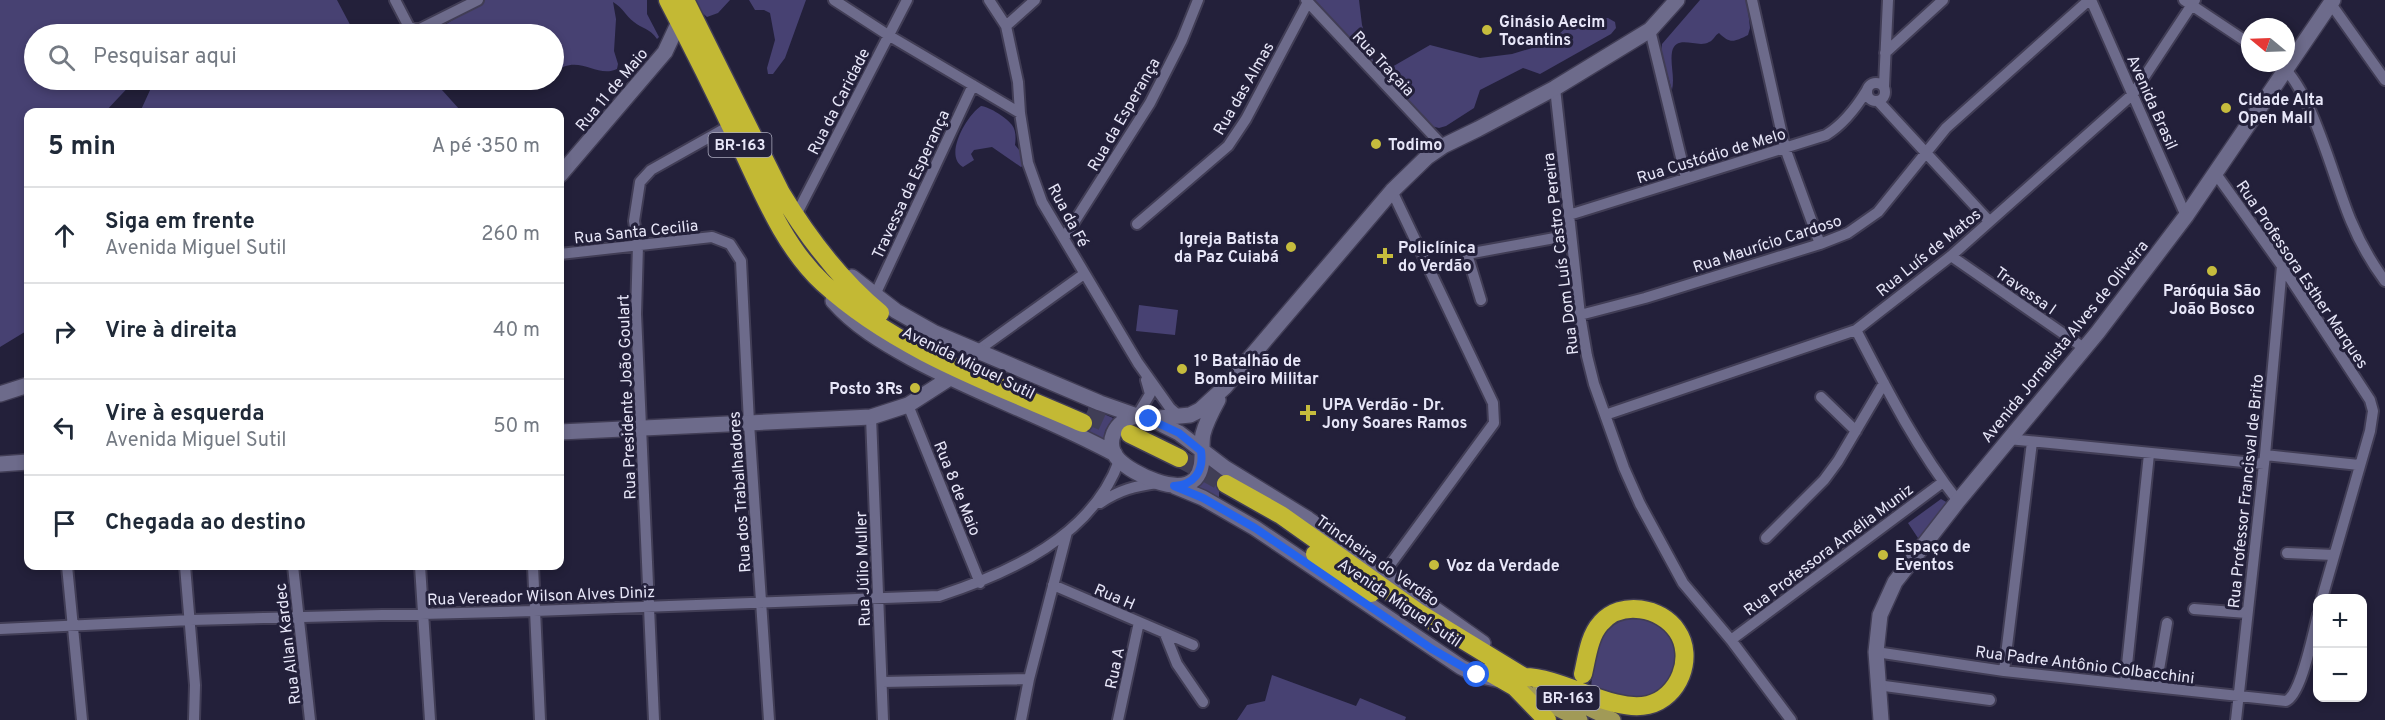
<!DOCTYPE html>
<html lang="pt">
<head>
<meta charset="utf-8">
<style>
  :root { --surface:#fff; --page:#f6f6f7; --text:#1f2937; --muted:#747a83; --line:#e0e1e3 }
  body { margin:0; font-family:Overpass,sans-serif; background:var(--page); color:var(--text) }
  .controls { position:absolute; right:18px; bottom:18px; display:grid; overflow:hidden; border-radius:12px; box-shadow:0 3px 9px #0003 }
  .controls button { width:54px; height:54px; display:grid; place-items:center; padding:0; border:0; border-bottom:2px solid var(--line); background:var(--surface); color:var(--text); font:30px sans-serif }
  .compass { position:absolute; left:2241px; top:18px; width:54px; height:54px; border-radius:50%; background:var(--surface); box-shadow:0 3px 9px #0003; rotate:289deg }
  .stop { position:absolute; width:18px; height:18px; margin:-14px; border:4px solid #2563eb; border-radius:50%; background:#fff }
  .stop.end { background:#2563eb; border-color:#fff; box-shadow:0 2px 6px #0008 }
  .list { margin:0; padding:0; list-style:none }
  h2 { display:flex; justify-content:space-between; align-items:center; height:78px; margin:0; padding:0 24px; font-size:26px }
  h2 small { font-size:20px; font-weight:400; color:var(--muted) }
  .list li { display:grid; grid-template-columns:39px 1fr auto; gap:18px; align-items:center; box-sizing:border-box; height:96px; padding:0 24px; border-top:2px solid var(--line) }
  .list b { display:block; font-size:22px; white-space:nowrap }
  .list p { margin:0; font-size:20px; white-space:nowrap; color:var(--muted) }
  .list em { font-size:20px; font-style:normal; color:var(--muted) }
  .icon { flex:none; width:33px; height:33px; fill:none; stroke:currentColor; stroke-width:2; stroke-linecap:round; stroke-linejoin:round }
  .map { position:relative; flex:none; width:2385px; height:720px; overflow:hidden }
  .search { position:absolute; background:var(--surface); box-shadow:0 3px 9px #0003; left:24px; top:24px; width:540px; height:66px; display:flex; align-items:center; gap:15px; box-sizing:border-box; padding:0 21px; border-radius:33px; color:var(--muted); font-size:22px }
  .panel { position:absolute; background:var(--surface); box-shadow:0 3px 9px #0003; left:24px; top:108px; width:540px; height:462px; border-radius:12px }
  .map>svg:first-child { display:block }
  .green { fill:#474172 }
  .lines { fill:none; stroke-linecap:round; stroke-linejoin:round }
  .highway-tunnel { stroke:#403e56; stroke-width:18; stroke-dasharray:18 9; stroke-linecap:butt }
  .street-casing { stroke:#413d55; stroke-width:14 }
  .secondary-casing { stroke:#413d55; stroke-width:18 }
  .primary-casing { stroke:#413d55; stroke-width:18 }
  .highway-casing { stroke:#413d55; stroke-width:21 }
  .street { stroke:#6d6b8b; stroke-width:10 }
  .secondary { stroke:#6d6b8b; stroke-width:15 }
  .primary { stroke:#a19a57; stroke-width:15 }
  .highway { stroke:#c3b934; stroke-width:18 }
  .route { stroke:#2563eb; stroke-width:8 }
  .poi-dot { fill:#c6bc3d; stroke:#23203a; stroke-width:2 }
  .labels { text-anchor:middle; stroke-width:6; stroke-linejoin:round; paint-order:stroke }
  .shield { fill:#23203a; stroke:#acabbf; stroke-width:1.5 }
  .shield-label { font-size:15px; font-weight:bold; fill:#e7e6f8 }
  .poi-label { font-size:16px; font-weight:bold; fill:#e7e6f8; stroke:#23203a; text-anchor:start }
  .street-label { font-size:16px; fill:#e7e6f8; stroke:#23203a }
</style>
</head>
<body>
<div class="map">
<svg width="2385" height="720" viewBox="0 0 2385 720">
  <rect width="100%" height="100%" fill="#23203a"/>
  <path class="green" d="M0,0H337L355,34H34V80H135L105,112H28V330L0,347Z
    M485,0H647V14L659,37L657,39C650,28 642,29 634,22C625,15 624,9 613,2L616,19L614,51L618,64L617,69C596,79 578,52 554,73V34H430Z
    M695,0H730L718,13L707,17L699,10Z
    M749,0H806L785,58L773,74H768L767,68L775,40L770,13L764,10H755Z
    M1314,0H1359L1362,25L1376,70Z
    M1700,0H1747L1750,28L1748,35C1734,42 1730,44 1719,33C1715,35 1713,41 1709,42C1698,49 1676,33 1672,52C1670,64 1675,77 1672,90L1661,53L1662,44Z
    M1608,18L1615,22L1616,28L1611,34L1540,74L1523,68L1480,90L1474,108L1446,126L1439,128L1431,126L1384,77L1385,71L1430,45L1480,58L1512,54L1539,46L1559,34L1576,19Z
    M151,80H433L460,110V112H140L151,88Z
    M981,106C990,107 1007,118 1012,125C1016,130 1016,139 1015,145L1020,151L1024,165L1021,167L992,147L974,150L971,154L974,160L963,167C943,156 967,115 981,106Z
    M1139,305L1178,310L1175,335L1136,331Z
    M1088,407L1113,418L1105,431L1104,442L1083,429L1091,420Z
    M1207,464L1235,481L1219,487V500L1193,487Z
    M1941,499L1948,503L1920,541L1908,523Z
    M1635,613L1667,628L1678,653L1674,676L1654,697L1633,699L1591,687L1595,648L1610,622Z
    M1272,675L1356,706L1360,698L1406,717L1405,720H1237L1247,705L1265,701Z"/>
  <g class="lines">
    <path class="highway-tunnel" d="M1086,414L1130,434
      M1179,458L1226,484"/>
    <g class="street-casing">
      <path id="street" d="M395,0L409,27L418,30L478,0
        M834,0L888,35L1020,113
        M989,0L1006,26L1018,82L1020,113L1028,163L1042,202L1138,363L1170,408L1180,417
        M1306,0L1443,146
        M1752,0L1785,148L1820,244
        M2091,0L2186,216
        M2184,0L2250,44
        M2331,4L2385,80
        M1006,26L1035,0
        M1650,30L1686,178
        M1885,53L1943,0
        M2278,63C2311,85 2334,182 2351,221C2360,243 2371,262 2385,281
        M1867 92a9 9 0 1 1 18 0a9 9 0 1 1-18 0Z
        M1884,86L1888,0
        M1555,88L1580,315L1587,356L1594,384L1624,468L1640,504L1683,583L1731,640L1791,720
        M1878,101L1989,221
        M2216,174L2282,266L2370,400L2373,411L2370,431L2322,598
        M1569,215L1826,135C1844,124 1856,108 1867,90
        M795,217L907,0
        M1137,224L1228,146L1246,119L1308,2
        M1064,238L1150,103L1182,40L1198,0
        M560,254L712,237L730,244L741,261L749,423L769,720
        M1951,256L2084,348
        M875,295L973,85
        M1481,300L1467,254L1571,235
        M1580,315L1645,298L1820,244L1848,233L1878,212L1946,128L2089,0
        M1856,330C1886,388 1917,449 1958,501
        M977,351L1084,274
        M1821,397L1856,431
        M908,405L980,583
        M1605,415L1856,330L1951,256L2133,94L2195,0
        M1137,416L1150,394L1146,380
        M871,417L883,720
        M2008,439L2264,464
        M2265,455L2359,465
        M1100,503C1119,490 1135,486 1158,483
        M1766,538L1824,480L1838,461L1884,383
        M2287,553L2334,555
        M67,566L82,720
        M185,566L195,685L194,720
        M293,566L310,720
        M420,566L430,720
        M533,566L540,720
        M1384,573L1494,423L1493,403L1392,191
        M1053,585L1193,645
        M2194,609L2247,613
        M0,629L191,620L534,611L939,596C1010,573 1092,536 1119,461
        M1165,634L1177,664L1203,702
        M1731,640L1943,482
        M1876,652L2004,671L2286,701C2302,694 2313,632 2318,615
        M2004,671L2032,442
        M882,682L1029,679
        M2125,684L2149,454
        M1877,685L1990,700
        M2156,687L2167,623
        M654,720L636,314L638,245L634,221L640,182L651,170L731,125
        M1021,720L1029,679L1067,532
        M1118,720L1139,622
        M2236,720L2265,455L2282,266"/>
    </g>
    <g class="secondary-casing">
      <path id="secondary" d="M560,175L665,52L679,22
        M852,277L896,311L935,333L1100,403L1137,416L1149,419L1190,415L1200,410L1225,387L1392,191L1427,157L1443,146L1478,129L1555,88L1650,30L1677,0
        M833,301C855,326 882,342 911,358C977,394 1049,418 1115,454
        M0,394L28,385
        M1137,416C1115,419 1103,444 1119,460C1133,474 1178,496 1195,479C1206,467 1200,448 1203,434C1206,422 1212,411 1218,400
        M1153,420L1179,433L1225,468L1308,519L1483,643
        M560,432L871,417L908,405L950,378
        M0,464L28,462
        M1174,486L1203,498L1255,528L1461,667L1477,675L1500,680
        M1881,720L1876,652L1880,615L1895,582L1958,501L2098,332L2186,216L2333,0"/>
    </g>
    <g class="primary-casing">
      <path id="primary" d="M1540,685L1613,720
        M1521,690L1580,720"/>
    </g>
    <g class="highway-casing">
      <path id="highway" d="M668,0C692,46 715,92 737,139C761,188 782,245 823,283C896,350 994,384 1083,423
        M685,0L781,193C808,238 839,279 880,313
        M1130,434L1179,458
        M1226,484L1281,515L1419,613L1524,677C1563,677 1611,713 1648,705C1679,698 1695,657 1677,631C1661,607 1621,600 1601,623C1589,636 1587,657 1583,674
        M1315,554L1371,593
        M1489,672L1515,687L1547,720"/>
    </g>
    <use href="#street" class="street"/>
    <use href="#secondary" class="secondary"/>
    <use href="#primary" class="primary"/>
    <use href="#highway" class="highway"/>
  </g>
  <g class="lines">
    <path class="route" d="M1149,419L1179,433L1201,451C1204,471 1194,485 1174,486L1203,498L1255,528L1432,649L1477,675"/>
  </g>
  <g class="poi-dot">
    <circle cx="1487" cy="30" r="6"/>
    <circle cx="2226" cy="108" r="6"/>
    <circle cx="1376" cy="144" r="6"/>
    <circle cx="1291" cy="247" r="6"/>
    <path d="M1382 247h6v6h6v6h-6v6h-6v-6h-6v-6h6z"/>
    <circle cx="2212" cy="271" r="6"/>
    <circle cx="1182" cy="369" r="6"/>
    <circle cx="915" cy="388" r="6"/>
    <path d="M1305 404h6v6h6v6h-6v6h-6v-6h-6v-6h6z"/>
    <circle cx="1883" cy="555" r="6"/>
    <circle cx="1434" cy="565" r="6"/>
  </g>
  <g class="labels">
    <g class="shield">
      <rect x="708.5" y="133" width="63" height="24" rx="4.5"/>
      <rect x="1536.5" y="686" width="63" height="24" rx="4.5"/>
    </g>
    <g class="shield-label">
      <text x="740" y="150">BR-163</text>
      <text x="1568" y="703">BR-163</text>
    </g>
    <g class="poi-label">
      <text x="1499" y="27">Ginásio Aecim<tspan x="1499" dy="18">Tocantins</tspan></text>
      <text x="2238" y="105">Cidade Alta<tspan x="2238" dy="18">Open Mall</tspan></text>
      <text x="1388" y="150">Todimo</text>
      <text x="1279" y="244" text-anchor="end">Igreja Batista<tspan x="1279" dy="18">da Paz Cuiabá</tspan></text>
      <text x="1398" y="253">Policlínica<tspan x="1398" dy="18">do Verdão</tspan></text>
      <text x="2212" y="296" text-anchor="middle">Paróquia São<tspan x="2212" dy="18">João Bosco</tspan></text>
      <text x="1194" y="366">1º Batalhão de<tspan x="1194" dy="18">Bombeiro Militar</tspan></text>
      <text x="903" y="394" text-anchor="end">Posto 3Rs</text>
      <text x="1322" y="410">UPA Verdão - Dr.<tspan x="1322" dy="18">Jony Soares Ramos</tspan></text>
      <text x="1895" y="552">Espaço de<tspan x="1895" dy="18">Eventos</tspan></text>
      <text x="1446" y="571">Voz da Verdade</text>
    </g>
    <g class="street-label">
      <text transform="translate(1384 63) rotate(47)" y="6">Rua Traçaia</text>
      <text transform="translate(1243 88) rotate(-60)" y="6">Rua das Almas</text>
      <text transform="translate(611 89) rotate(-50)" y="6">Rua 11 de Maio</text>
      <text transform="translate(838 101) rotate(-63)" y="6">Rua da Caridade</text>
      <text transform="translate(2153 102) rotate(66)" y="6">Avenida Brasil</text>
      <text transform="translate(1123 114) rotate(-60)" y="6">Rua da Esperança</text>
      <text transform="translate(1711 155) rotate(-17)" y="6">Rua Custódio de Melo</text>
      <text transform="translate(910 184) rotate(-65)" y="6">Travessa da Esperança</text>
      <text transform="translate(1069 215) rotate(62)" y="6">Rua da Fé</text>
      <text transform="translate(636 231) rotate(-6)" y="6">Rua Santa Cecilia</text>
      <text transform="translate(1767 243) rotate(-18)" y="6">Rua Maurício Cardoso</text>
      <text transform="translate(1928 252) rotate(-39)" y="6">Rua Luís de Matos</text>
      <text transform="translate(1560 254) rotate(-97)" y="6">Rua Dom Luís Castro Pereira</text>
      <text transform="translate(2303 274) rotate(56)" y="6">Rua Professora Esther Marques</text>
      <text transform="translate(2026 290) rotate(35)" y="6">Travessa I</text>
      <text transform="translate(2064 341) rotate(-51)" y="6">Avenida Jornalista Alves de Oliveira</text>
      <text transform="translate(969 362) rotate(26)" y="6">Avenida Miguel Sutil</text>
      <text transform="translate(626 397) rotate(-92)" y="6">Rua Presidente João Goulart</text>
      <text transform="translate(958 488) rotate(68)" y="6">Rua 8 de Maio</text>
      <text transform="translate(2245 491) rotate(-84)" y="6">Rua Professor Francisval de Brito</text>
      <text transform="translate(739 492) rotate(-94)" y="6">Rua dos Trabalhadores</text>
      <text transform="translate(1828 549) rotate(-37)" y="6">Rua Professora Amélia Muniz</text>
      <text transform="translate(1378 560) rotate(35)" y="6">Trincheira do Verdão</text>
      <text transform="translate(862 569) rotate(-92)" y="6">Rua Júlio Muller</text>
      <text transform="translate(541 595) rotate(-2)" y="6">Rua Vereador Wilson Alves Diniz</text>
      <text transform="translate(1115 596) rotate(23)" y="6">Rua H</text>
      <text transform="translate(1400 602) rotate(34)" y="6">Avenida Miguel Sutil</text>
      <text transform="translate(287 644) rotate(-97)" y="6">Rua Allan Kardec</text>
      <text transform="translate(2085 664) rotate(7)" y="6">Rua Padre Antônio Colbacchini</text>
      <text transform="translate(1114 668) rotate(-78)" y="6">Rua A</text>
    </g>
  </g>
</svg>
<div class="controls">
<button>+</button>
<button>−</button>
</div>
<svg class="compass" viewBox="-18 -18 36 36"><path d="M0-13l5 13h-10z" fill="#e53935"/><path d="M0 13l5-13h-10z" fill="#747a83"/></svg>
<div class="stop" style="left:1477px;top:675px"></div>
<div class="stop end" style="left:1149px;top:419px"></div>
<div class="search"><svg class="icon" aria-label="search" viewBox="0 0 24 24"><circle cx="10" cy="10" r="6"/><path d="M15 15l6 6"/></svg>Pesquisar aqui</div>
<section class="panel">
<h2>5 min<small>A pé · 350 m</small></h2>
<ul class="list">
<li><svg class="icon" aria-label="ahead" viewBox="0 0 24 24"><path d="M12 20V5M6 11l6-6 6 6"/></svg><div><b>Siga em frente</b><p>Avenida Miguel Sutil</p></div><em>260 m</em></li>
<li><svg class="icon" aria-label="right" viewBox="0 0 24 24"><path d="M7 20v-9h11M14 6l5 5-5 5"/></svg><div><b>Vire à direita</b></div><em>40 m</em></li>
<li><svg class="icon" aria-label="left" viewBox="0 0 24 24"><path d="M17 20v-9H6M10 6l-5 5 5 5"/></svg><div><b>Vire à esquerda</b><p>Avenida Miguel Sutil</p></div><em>50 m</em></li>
<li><svg class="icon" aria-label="arrive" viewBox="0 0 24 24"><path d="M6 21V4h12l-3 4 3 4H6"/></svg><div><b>Chegada ao destino</b></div></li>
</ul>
</section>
</div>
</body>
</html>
